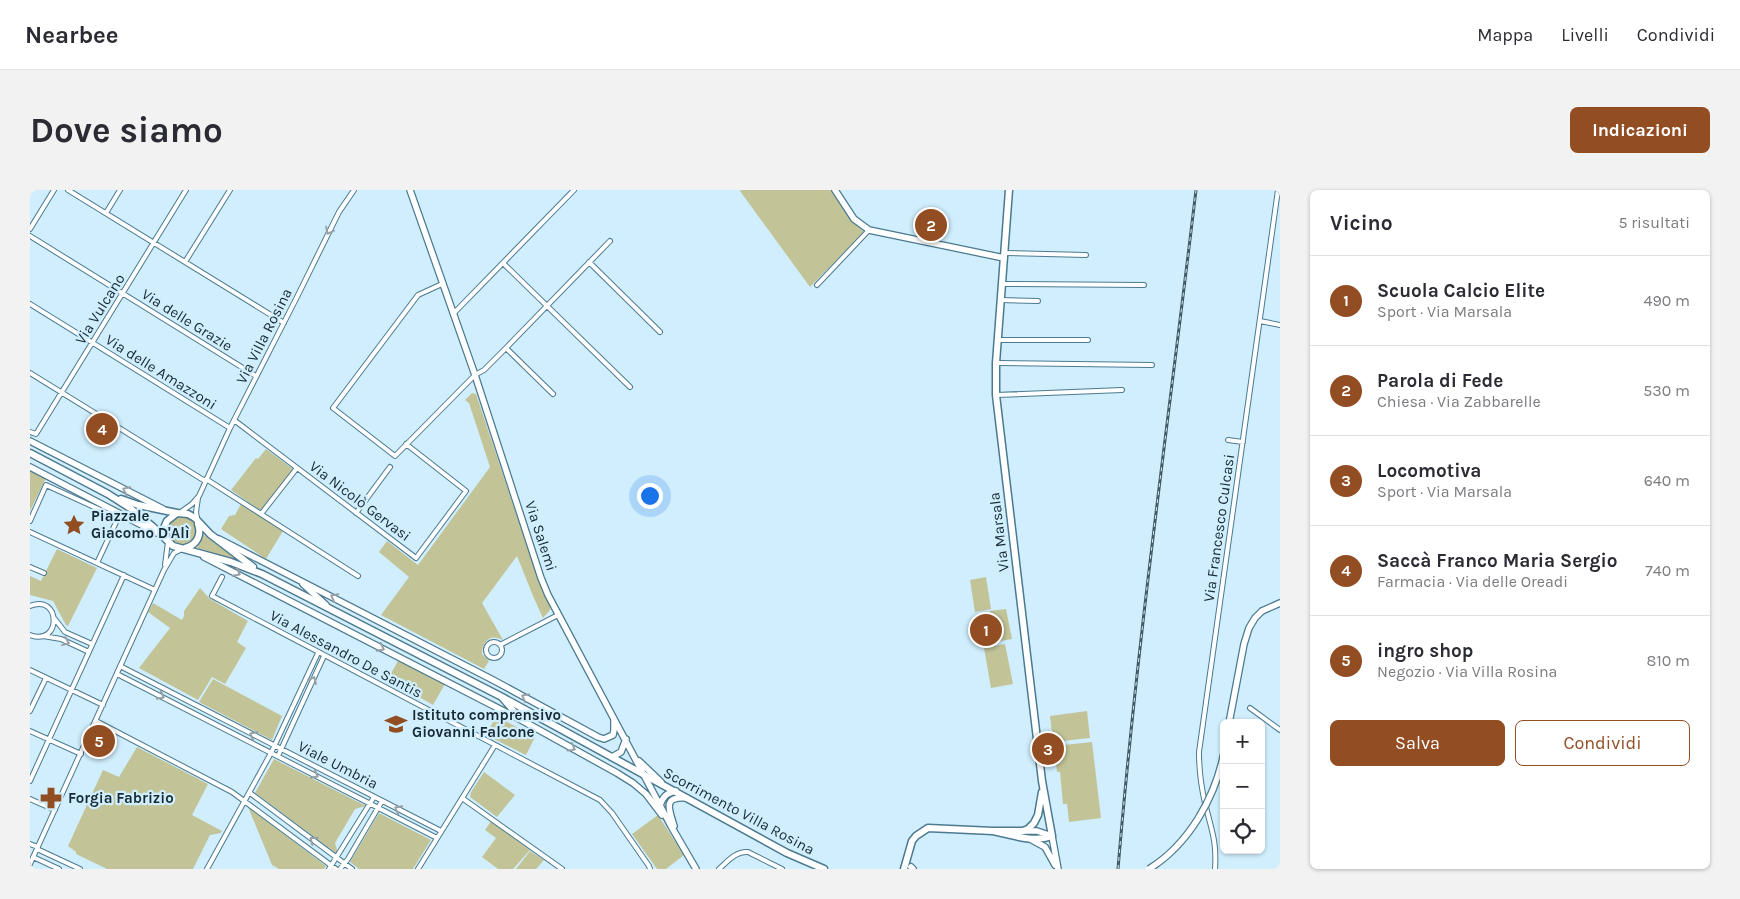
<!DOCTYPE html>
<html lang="it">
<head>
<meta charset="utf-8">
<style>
  :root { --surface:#fff; --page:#f2f2f3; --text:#2b2b33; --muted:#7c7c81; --line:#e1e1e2; --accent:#924d22 }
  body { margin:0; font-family:Karla,sans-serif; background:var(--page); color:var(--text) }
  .controls { position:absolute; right:15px; bottom:15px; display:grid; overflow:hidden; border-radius:8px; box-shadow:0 1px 4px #0004 }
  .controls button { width:45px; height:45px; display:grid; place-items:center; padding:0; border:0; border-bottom:1px solid var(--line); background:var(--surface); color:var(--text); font:25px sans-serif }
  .you { position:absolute; left:619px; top:305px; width:18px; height:18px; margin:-12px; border:4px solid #fff; border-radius:50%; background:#1a73e8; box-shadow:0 0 0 8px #1a73e833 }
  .badge { display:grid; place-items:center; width:32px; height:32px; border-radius:50%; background:var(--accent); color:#fff; font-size:16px; font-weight:700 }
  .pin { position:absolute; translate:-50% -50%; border:2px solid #fff; box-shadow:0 1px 5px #0006 }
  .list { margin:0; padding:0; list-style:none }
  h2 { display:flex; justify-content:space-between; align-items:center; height:65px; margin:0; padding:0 20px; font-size:21px }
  h2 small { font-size:16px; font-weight:400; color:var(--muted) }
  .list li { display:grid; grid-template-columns:32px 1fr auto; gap:15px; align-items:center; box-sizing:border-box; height:90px; padding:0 20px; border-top:1px solid var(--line) }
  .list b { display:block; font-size:19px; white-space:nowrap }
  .list p { margin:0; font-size:16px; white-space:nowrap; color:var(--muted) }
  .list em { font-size:16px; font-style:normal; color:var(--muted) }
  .actions { display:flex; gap:10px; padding:15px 20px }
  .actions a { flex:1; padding:11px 0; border:1px solid var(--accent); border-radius:8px; text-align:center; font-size:18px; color:var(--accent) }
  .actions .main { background:var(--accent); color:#fff }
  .icon { flex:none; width:28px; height:28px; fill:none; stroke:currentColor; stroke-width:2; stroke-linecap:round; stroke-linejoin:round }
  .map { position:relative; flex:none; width:1250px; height:679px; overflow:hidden; border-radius:8px }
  header { display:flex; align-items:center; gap:30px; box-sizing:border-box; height:70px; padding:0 25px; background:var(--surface); border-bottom:1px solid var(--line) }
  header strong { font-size:24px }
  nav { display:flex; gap:28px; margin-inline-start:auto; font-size:18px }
  .intro { display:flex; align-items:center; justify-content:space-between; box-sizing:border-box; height:120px; padding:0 30px }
  h1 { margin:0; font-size:35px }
  .button { padding:12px 22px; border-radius:8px; background:var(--accent); color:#fff; font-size:18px; font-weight:700 }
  main { display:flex; gap:30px; padding:0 30px }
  aside { flex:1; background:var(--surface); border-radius:8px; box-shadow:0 1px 4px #0004 }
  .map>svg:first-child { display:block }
  .green { fill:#c2c498 }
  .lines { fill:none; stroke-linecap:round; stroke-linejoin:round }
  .street-casing { stroke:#4b7a90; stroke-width:6 }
  .secondary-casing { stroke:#4b7a90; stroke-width:8 }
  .primary-casing { stroke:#4b7a90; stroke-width:9 }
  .street { stroke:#fff; stroke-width:4 }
  .secondary { stroke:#fff; stroke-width:5.5 }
  .primary { stroke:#fff; stroke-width:6 }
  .rail-casing { stroke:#435963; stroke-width:3 }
  .rail { stroke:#d0eefd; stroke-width:1; stroke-dasharray:4; stroke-linecap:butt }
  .secondary-bridge-casing { stroke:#4b7a90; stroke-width:8; stroke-linecap:butt }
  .secondary-bridge { stroke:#fff; stroke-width:5.5 }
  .oneway { stroke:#97a0a4 }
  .labels { text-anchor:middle; stroke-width:4.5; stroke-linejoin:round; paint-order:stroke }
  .street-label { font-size:15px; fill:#172b34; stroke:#d0eefd }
  .poi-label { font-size:15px; font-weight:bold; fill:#172b34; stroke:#d0eefd; text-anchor:start }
</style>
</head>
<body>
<header>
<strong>Nearbee</strong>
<nav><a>Mappa</a><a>Livelli</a><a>Condividi</a></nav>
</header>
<div class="intro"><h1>Dove siamo</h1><a class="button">Indicazioni</a></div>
<main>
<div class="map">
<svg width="1250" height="679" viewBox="0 0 1250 679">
  <rect width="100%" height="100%" fill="#d0eefd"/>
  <path class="green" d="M711,0H802L821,30L834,42L780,97L710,1Z
    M442,203L446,204L502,371L520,417V420L513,428L503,406L487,366L452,413L473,450C461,443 452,451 452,464L459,471L454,479L351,425L379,387L349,362L357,351L388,375L460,277L439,213L435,210Z
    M236,259L263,279L231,321L201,300L226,268L228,269Z
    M0,278L17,286L0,321Z
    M211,314L253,341L236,369L191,339L199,326L205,325Z
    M137 340a15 15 0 1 1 30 0a15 15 0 1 1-30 0Z
    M174,345L209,371L167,358Z
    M27,359L67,378L38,436L36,435L23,411L0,405V386L11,391Z
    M956,387L961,419L945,422L940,390Z
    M170,398L180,409L218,431L207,452L216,458L195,494L182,487L168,510L109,478L140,438L118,422L123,413L152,430L154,426V421Z
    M976,419L982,449L965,452L960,421Z
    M975,454L983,494L961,498L954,458Z
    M369,469L415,494L403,515L358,489Z
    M183,489L252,526L242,550L169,512Z
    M1057,521L1060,548L1023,552L1020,526Z
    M466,526L505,547L496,565L456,545Z
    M1062,552L1071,628L1039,632L1037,614H1033L1030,582H1027L1024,556Z
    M107,557L178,594L162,625L192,641L191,643L180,645L163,679H77L46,664V662L38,656L73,580L89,587Z
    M244,569L336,616L325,619L305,653L308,663L307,664L225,603Z
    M454,582L485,605L467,627L440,607L441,602Z
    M218,617L296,676L294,679H249L242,675Z
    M349,623L401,650L383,679H329L320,672Z
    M628,625L654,665L636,679H627L602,644Z
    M461,631L500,660L483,679H468L452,667L466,648L455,640Z
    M500,661L514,670L506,679H486Z"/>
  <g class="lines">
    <g class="street-casing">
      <path id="street" d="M38,0L254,133
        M76,23L90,0
        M0,39L24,0
        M0,46L226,186
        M974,63L1056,65
        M155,72L200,0
        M559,72L630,142
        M473,73L600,197
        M412,94L388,105L303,218L365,266L445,185L454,180L476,158L580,51
        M972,94L1114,95
        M787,95L839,40
        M970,110L1008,111
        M0,114L200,238
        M423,124L544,0
        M1230,131L1250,135
        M967,150H1058
        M476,158L523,204
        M966,173L1122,175
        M0,183L175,291
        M966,205L1092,200
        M204,230L386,368L436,301L376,254
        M0,242L6,244L156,0
        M1198,250L1213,252
        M176,289L328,386
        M151,322L162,314L169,306L200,238L267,107L309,22L324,0
        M326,323L360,277
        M231,324L267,278
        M167,328L166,322L168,308
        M0,331L16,295L88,328L67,373
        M0,342L125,400
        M135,375L138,352
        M0,377L14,383
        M192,387L182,406L570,610L582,623L619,676L620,679
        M0,416C31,403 32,457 0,445
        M24,428L35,442L62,454
        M13,446L31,449L59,462
        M456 460a8 8 0 1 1 16 0a8 8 0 1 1-16 0Z
        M470,455L528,425
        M90,476L411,641
        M0,480L73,515
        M87,484L407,648
        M1220,518L1250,540
        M0,521L16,488
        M66,531L202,602L306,679
        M0,541L51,564
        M248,566L294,466
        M0,591L94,385
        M220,603L322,679
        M432,608L532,679
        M0,609L25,620
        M0,654L8,657
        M7,659L50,679
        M3,667L29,679
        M0,674L134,380L144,363L152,359
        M177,679L241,563L288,463
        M299,679L344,607
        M310,679L318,669L352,611
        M388,679L465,555
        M689,679C698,671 706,661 718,662L752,679
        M1185,679C1187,650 1181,639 1175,613C1171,596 1169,579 1169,562L1248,0"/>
    </g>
    <g class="secondary-casing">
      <path id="secondary" d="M380,0L445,185L511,388L518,405L641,636L666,679
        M805,0L824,29L839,40L974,68
        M0,251L133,319
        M0,277L127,343
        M189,349L463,490L568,547L574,549L583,545L584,540V529
        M174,367L493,531L587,583L603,593L616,604L632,625
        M273,394L296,415
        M473,509L490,528
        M1199,533L1214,454L1219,438L1225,428L1232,421L1250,413
        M582,567L591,562L596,549
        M609,571L631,592
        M630,615C633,607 636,603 646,601
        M644,636C639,619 632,606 657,608
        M993,641H1007L1022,646L1028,679
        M1002,650L1015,657L1025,675
        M881,677L883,679"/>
    </g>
    <g class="primary-casing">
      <path id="primary" d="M0,263L78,304L100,318L122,336L143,356L201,372L232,384L472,507L757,663L794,679
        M91,309L108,315L147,323
        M136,349L134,338L137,331L147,323L158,324L165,328L180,344L223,377
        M155,358C167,355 172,345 168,334
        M963,641C982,645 1003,653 1022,646L1012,591L966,205V173L979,0
        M874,679L882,651L886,646L898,638L963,641H993L998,639L1004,633L1008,625L1012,602"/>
    </g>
    <use href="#street" class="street"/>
    <use href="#secondary" class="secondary"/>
    <use href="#primary" class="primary"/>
    <g class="rail-casing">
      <path id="rail" d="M1088,679C1107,452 1139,226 1166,0"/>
    </g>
    <use href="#rail" class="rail"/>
    <g class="secondary-bridge-casing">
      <path id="secondary-bridge" d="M1119,679C1159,654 1185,608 1194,563"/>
    </g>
    <use href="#secondary-bridge" class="secondary-bridge"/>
  </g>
  <defs><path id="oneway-chevron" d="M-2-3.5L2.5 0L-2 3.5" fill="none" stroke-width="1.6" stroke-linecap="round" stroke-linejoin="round" transform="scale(1.25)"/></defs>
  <g class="oneway">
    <use href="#oneway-chevron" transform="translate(299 41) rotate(116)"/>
    <use href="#oneway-chevron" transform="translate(96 300) rotate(-154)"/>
    <use href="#oneway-chevron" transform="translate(207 383) rotate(27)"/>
    <use href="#oneway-chevron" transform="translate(304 407) rotate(-153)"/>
    <use href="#oneway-chevron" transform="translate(36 452) rotate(22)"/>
    <use href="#oneway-chevron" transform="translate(351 458) rotate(27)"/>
    <use href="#oneway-chevron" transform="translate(283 490) rotate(-65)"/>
    <use href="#oneway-chevron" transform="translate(131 506) rotate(27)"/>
    <use href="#oneway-chevron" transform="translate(495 507) rotate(-151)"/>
    <use href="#oneway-chevron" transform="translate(223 545) rotate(-153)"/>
    <use href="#oneway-chevron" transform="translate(542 558) rotate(29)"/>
    <use href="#oneway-chevron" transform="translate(285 585) rotate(27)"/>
    <use href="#oneway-chevron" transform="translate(368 619) rotate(-153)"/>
    <use href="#oneway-chevron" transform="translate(283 650) rotate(-143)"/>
  </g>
  <defs>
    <g id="sight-bare" transform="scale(1.725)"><path d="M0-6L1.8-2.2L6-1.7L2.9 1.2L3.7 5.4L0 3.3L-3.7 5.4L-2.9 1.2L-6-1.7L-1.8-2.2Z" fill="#924d22" stroke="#d0eefd" stroke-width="2.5" paint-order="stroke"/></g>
    <g id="school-bare" transform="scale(1.725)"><path d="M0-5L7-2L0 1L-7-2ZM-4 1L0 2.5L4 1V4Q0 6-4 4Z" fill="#924d22" stroke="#d0eefd" stroke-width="2.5" paint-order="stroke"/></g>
    <g id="pharmacy-bare" transform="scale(1.725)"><path d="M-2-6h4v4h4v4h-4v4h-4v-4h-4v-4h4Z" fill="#924d22" stroke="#d0eefd" stroke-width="2.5" paint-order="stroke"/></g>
  </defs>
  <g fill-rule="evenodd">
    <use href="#sight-bare" x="44" y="335"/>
    <use href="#school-bare" x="366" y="534"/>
    <use href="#pharmacy-bare" x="21" y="608"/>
  </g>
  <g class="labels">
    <g class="street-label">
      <text transform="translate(70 119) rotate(-58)" y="5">Via Vulcano</text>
      <text transform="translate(157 130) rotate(32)" y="5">Via delle Grazie</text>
      <text transform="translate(234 146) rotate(-63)" y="5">Via Villa Rosina</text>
      <text transform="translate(131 182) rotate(32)" y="5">Via delle Amazzoni</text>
      <text transform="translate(330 311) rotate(37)" y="5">Via Nicolò Gervasi</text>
      <text transform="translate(1189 338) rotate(-82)" y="5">Via Francesco Culcasi</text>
      <text transform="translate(969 342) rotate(-97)" y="5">Via Marsala</text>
      <text transform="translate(511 346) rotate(72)" y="5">Via Salemi</text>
      <text transform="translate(316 464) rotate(28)" y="5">Via Alessandro De Santis</text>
      <text transform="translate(308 575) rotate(27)" y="5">Viale Umbria</text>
      <text transform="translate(709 621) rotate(28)" y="5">Scorrimento Villa Rosina</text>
    </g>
    <g class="poi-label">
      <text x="61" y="331">Piazzale<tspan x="61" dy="17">Giacomo D'Alì</tspan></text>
      <text x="382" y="530">Istituto comprensivo<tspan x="382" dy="17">Giovanni Falcone</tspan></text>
      <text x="38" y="613">Forgia Fabrizio</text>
    </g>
  </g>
</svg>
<div class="controls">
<button>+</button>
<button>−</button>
<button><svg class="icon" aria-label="locate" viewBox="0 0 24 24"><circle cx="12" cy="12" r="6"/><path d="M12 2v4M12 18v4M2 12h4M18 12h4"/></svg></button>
</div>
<div class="you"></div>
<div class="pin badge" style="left:956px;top:440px">1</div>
<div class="pin badge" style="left:901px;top:35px">2</div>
<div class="pin badge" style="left:1018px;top:559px">3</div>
<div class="pin badge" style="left:72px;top:239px">4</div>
<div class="pin badge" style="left:69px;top:551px">5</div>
</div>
<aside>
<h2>Vicino<small>5 risultati</small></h2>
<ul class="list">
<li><span class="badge">1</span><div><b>Scuola Calcio Elite</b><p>Sport · Via Marsala</p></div><em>490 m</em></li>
<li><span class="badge">2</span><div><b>Parola di Fede</b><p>Chiesa · Via Zabbarelle</p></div><em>530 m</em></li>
<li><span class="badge">3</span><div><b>Locomotiva</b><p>Sport · Via Marsala</p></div><em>640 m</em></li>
<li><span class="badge">4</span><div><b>Saccà Franco Maria Sergio</b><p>Farmacia · Via delle Oreadi</p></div><em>740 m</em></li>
<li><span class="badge">5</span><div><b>ingro shop</b><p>Negozio · Via Villa Rosina</p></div><em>810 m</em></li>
</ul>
<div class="actions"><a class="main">Salva</a><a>Condividi</a></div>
</aside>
</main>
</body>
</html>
